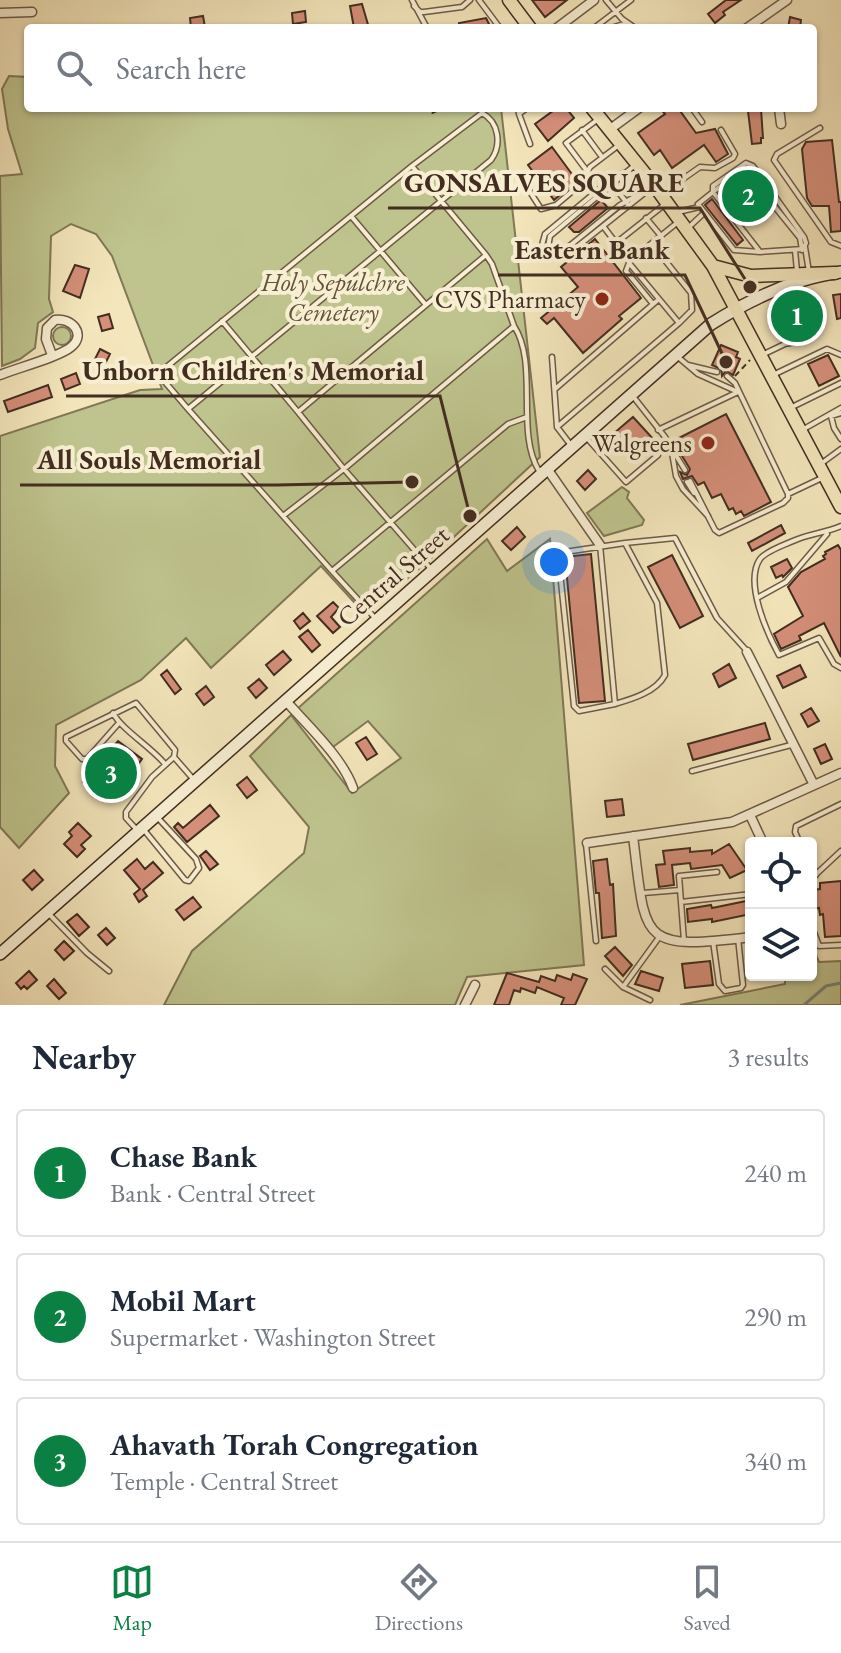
<!DOCTYPE html>
<html lang="en">
<head>
<meta charset="utf-8">
<style>
  :root { --surface:#fff; --page:#f2f2f3; --text:#1f2937; --muted:#747a83; --line:#e0e1e3; --accent:#0b8043 }
  body { margin:0; font-family:"EB Garamond",serif; background:var(--page); color:var(--text) }
  .controls { position:absolute; right:24px; bottom:24px; display:grid; overflow:hidden; border-radius:8px; box-shadow:0 2px 6px #0004 }
  .controls button { width:72px; height:72px; display:grid; place-items:center; padding:0; border:0; border-bottom:2px solid var(--line); background:var(--surface); color:var(--text); font:40px sans-serif }
  .you { position:absolute; left:554px; top:562px; width:28px; height:28px; margin:-20px; border:6px solid #fff; border-radius:50%; background:#1a73e8; box-shadow:0 0 0 12px #1a73e833 }
  .badge { display:grid; place-items:center; width:52px; height:52px; border-radius:50%; background:var(--accent); color:#fff; font-size:26px; font-weight:700 }
  .pin { position:absolute; translate:-50% -50%; border:4px solid #fff; box-shadow:0 2px 8px #0006 }
  .list { margin:0; padding:0; list-style:none }
  h2 { display:flex; justify-content:space-between; align-items:center; height:104px; margin:0; padding:0 32px; font-size:34px }
  h2 small { font-size:26px; font-weight:400; color:var(--muted) }
  .list li { display:grid; grid-template-columns:52px 1fr auto; gap:24px; align-items:center; box-sizing:border-box; height:128px; margin:0 16px 16px; padding:0 16px; border:2px solid var(--line); border-radius:8px }
  .list b { display:block; font-size:30px; white-space:nowrap }
  .list p { margin:0; font-size:26px; white-space:nowrap; color:var(--muted) }
  .list em { font-size:26px; font-style:normal; color:var(--muted) }
  .icon { flex:none; width:44px; height:44px; fill:none; stroke:currentColor; stroke-width:2; stroke-linecap:round; stroke-linejoin:round }
  .map { position:relative; flex:none; width:841px; height:1005px; overflow:hidden }
  .search { position:absolute; background:var(--surface); box-shadow:0 2px 6px #0004; left:24px; right:24px; top:24px; height:88px; display:flex; align-items:center; gap:20px; box-sizing:border-box; padding:0 28px; border-radius:8px; color:var(--muted); font-size:30px }
  .sheet { height:536px; background:var(--surface) }
  nav { display:flex; justify-content:space-around; align-items:center; box-sizing:border-box; height:112px; border-top:2px solid var(--line); background:var(--surface); font-size:22px; color:var(--muted) }
  nav a { display:grid; justify-items:center; gap:4px }
  nav .on { color:var(--accent) }
  .map>svg:first-child { display:block }
  .green { fill:#bfc48e; stroke:#807857; stroke-width:2 }
  .lines { fill:none; stroke-linecap:round; stroke-linejoin:round }
  .stream { stroke:#79847b; stroke-width:3 }
  .building { fill:#d58f7a; stroke:#422d20; stroke-width:2 }
  .service-casing { stroke:#6e5b47; stroke-width:7 }
  .minor-casing { stroke:#6e5b47; stroke-width:11 }
  .secondary-casing { stroke:#422d20; stroke-width:14 }
  .primary-casing { stroke:#422d20; stroke-width:15 }
  .path { stroke:#422d20; stroke-width:2; stroke-dasharray:6 4; stroke-linecap:butt }
  .service { stroke:#f8efd3; stroke-width:4 }
  .minor { stroke:#f8efd3; stroke-width:8 }
  .secondary { stroke:#f8efd3; stroke-width:11 }
  .primary { stroke:#f4e6bc; stroke-width:12 }
  .poi-dot { fill:#8f2418; stroke:#f8efd3; stroke-width:3 }
  .labels { text-anchor:middle; stroke-width:8; stroke-linejoin:round; paint-order:stroke }
  .park-label { font-size:26px; font-style:italic; fill:#61533c; stroke:#f8efd3 }
  .poi-label { font-size:26px; fill:#422d20; stroke:#f8efd3; text-anchor:end }
  .street-label { font-size:26px; fill:#422d20; stroke:#f8efd3 }
  .leader { fill:none; stroke:#422d20; stroke-width:3 }
  .callout-dot { fill:#422d20; stroke:#f8efd3; stroke-width:3 }
  .callout-label { font-size:28px; text-anchor:middle; font-weight:bold; fill:#422d20; stroke:#f8efd3; stroke-width:8; stroke-linejoin:round; paint-order:stroke }
</style>
</head>
<body>
<div class="map">
<svg width="841" height="1005" viewBox="0 0 841 1005">
  <rect width="100%" height="100%" fill="#f4e6bc"/>
  <filter id="stains"><feTurbulence type="fractalNoise" baseFrequency=".0025" numOctaves="4"/><feColorMatrix values="0 0 0 0 .2 0 0 0 0 .09 0 0 0 0 .02 0 0 0 .5 -.17"/></filter>
  <radialGradient id="worn" r=".72"><stop offset=".6" stop-color="#630" stop-opacity="0"/><stop offset="1" stop-color="#630" stop-opacity=".3"/></radialGradient>
  <path class="green" d="M9,76L28,77V108H501L540,457L428,561L365,614L321,566L211,668L186,638L141,680L56,725L55,766L69,793L19,848L0,827V436L140,390L162,389L112,256L96,234L71,224L51,236L49,299L53,312L38,323L35,348L20,359L2,366L0,176L22,174L8,129L2,89Z
    M53 336a9 9 0 1 1 18 0a9 9 0 1 1-18 0Z
    M622,487L629,492L627,498L644,520L642,525L604,536L587,513Z
    M487,539L507,571L550,539L584,965L467,977L455,1005H164L192,951L304,853L309,827L250,756L291,715L352,793L401,758L368,721L333,747L296,710Z
    M811,944L819,962L841,961V1005H680L785,984V975H811Z"/>
  <g class="lines">
    <path class="stream" d="M804,1005L826,986L841,983"/>
  </g>
  <path class="building" d="M532,0H567L545,17Z
    M726,0H741L723,12L725,15L715,23L708,14Z
    M362,4L369,28H354L350,6Z
    M305,11L306,22L293,24L292,13Z
    M203,16L205,27L191,28L190,18Z
    M790,17L801,20L800,28H788Z
    M486,18L491,28H459V23Z
    M557,108H566L574,118L548,141L535,124Z
    M660,108H678L696,133L715,129L728,154L716,162L704,145L672,168L660,150L654,155L638,133L665,114Z
    M761,109L763,138H761V143L752,144L748,111Z
    M832,140L839,202H841V231L831,232L829,206H812L807,198L802,149L806,142Z
    M552,147L577,181L554,200L528,165Z
    M744,177L769,208L753,220L728,187Z
    M712,199L743,240L737,245L705,205Z
    M601,200L608,208L579,232H574L569,227Z
    M595,239L641,298L619,316L622,319L583,353L554,318L547,324L541,318L578,287L561,267Z
    M75,265L89,269L80,298L63,291Z
    M841,294V318L837,319L833,295Z
    M805,307L813,324L793,336L785,317L797,308L799,310Z
    M109,314L113,328L102,331L98,317Z
    M721,345L738,352L736,357L740,359L733,375L726,371L722,376L721,369L712,365Z
    M100,349L110,354L103,368L93,363Z
    M828,355L839,376L819,386L808,364Z
    M76,373L80,384L65,390L61,379Z
    M48,385L52,397L8,412L4,401Z
    M726,414L771,502L744,516L741,511L736,514L733,508L729,510L721,494L712,498L704,482L698,485L692,476L683,479L680,472L687,475L690,469L673,441Z
    M633,417L655,441L635,459L613,434Z
    M588,470L596,479L585,490L577,481Z
    M781,525L785,533L752,551L748,543Z
    M517,527L525,537L511,550L502,541Z
    M838,545L841,550V657L824,623L799,636L801,640L781,649L774,634L803,616L788,587L801,572L825,559L823,556L826,554L825,552Z
    M591,554L605,701L579,703L565,557Z
    M672,555L703,616L680,628L648,567Z
    M787,559L792,568L783,577L782,575L776,578L771,567Z
    M333,602L339,608L331,617L340,627L333,633L317,616Z
    M303,613L310,621L300,629L294,621Z
    M308,630L320,645L312,652L299,637Z
    M283,651L291,660L274,675L266,665Z
    M729,664L736,678L719,687L713,674Z
    M800,665L806,677L783,688L777,676Z
    M167,670L181,689L175,694L161,675Z
    M259,679L267,688L256,698L248,688Z
    M206,686L214,697L204,705L196,694Z
    M811,708L819,721L808,727L801,714Z
    M765,723L770,739L693,760L688,744Z
    M366,737L377,754L367,760L356,743Z
    M118,741L142,759L134,770L136,778L133,783L122,786L110,801L83,782L110,745L113,747Z
    M825,744L832,759L821,764L814,749Z
    M247,777L257,790L247,798L237,785Z
    M622,799L624,815L607,817L605,801Z
    M210,805L219,816L187,842L174,827L178,823L183,828Z
    M78,823L91,836L81,845L85,849L77,857L64,844L72,836L69,832Z
    M729,844L747,870L730,878L722,865L691,869L690,863L672,865L674,885L659,887L656,865L665,864L663,851L690,848V852L712,850V854Z
    M206,851L218,864L210,870L200,856Z
    M137,859L145,869L153,862L163,873L143,890L147,896L139,902L134,894L140,889L124,870Z
    M607,859L610,885L613,884L616,936L602,938L599,893H596L593,861Z
    M34,870L43,880L32,890L23,880Z
    M841,881V936L825,937L823,914L820,915L819,908L813,909L812,890L820,889V883Z
    M193,897L201,907L184,920L176,910Z
    M751,900V914L712,922V919L688,922L687,909L711,905L712,908Z
    M77,914L89,927L79,936L67,922Z
    M106,928L115,938L107,945L98,935Z
    M64,941L74,951L64,960L55,950Z
    M615,947L632,965L623,976L605,956Z
    M710,961L713,985L685,988L682,964Z
    M29,971L37,980L27,989L24,986L21,989L16,983Z
    M641,971L663,978L659,991L635,984Z
    M507,973L539,982L541,976L555,981L557,975L571,980L573,974L587,979L575,1005H561L564,998L537,987L535,993L521,988L520,992L514,990L509,1005H494Z
    M54,979L66,993L59,999L47,986Z"/>
  <g class="lines">
    <g class="service-casing">
      <path id="service" d="M412,0L427,28
        M479,0L500,28
        M606,0L622,19L635,28
        M414,6L420,12H424L462,7L470,0
        M594,28L631,0
        M611,28L627,23
        M518,108L519,114L527,108
        M692,108L702,122
        M482,113C499,122 502,145 491,160L188,409L165,382L164,369L412,166Z
        M519,114L530,144
        M820,128L777,154L774,160L831,242L841,246
        M582,130L602,157
        M635,165L550,236L548,247L554,252H562L620,205L636,196
        M412,166L486,255
        M587,171L566,143L597,120
        M624,173L614,177L545,234L542,245L548,256L563,258L652,187
        M525,184L541,209L556,205L582,183L590,167L619,145
        M613,185L627,203
        M714,191L745,170L800,238L802,250
        M713,192V186L746,163L753,166L804,237L806,243L803,249L760,252L713,192L698,204L734,250L760,252
        M663,193L700,167L715,168L733,158L735,154L721,130
        M678,212L699,207
        M646,218L661,236
        M603,226L616,243L664,205
        M688,228L704,213
        M652,244L691,293L692,310L679,323L629,263L631,260L678,222
        M805,247L809,272
        M795,250L797,271
        M629,263L626,271L653,304
        M222,321L298,412L426,305L351,216
        M514,326C539,364 515,432 539,471
        M784,344L796,342L820,328L811,305L803,299L800,282
        M762,355L789,342C774,313 775,313 803,299
        M552,357L557,427L679,323
        M678,357L698,374L738,392
        M688,365L717,372
        M775,374L827,349L841,355
        M727,376L735,383L788,494L824,477
        M555,389L659,299
        M632,395L665,437L671,447L676,476L683,489L708,516
        M790,408L841,383
        M188,409L283,516
        M298,412L344,469L514,326L492,264L486,255L426,305
        M841,413L831,416L834,428L841,439
        M557,427L570,444
        M658,430L738,392
        M802,430L841,408
        M586,437L626,482L658,455
        M672,449L685,470
        M822,463L841,449
        M690,481L715,530L719,533L783,503L788,498V494
        M687,482L694,493
        M841,526C825,533 808,534 793,541C784,545 766,551 760,559C744,582 767,633 779,655L819,638L834,664L841,668
        M625,543L675,538L717,618L747,651
        M600,545L615,704C632,699 656,692 665,675L657,603L625,543L558,553L574,706L579,711L615,704
        M431,569L344,469L283,516L332,571L508,424L527,417
        M332,571L375,618
        M757,598L786,582L827,534
        M113,713C122,730 150,746 165,764
        M118,724L87,759H82L66,741V737L136,703L175,750L174,757
        M692,771L791,745
        M144,830L185,880L189,881L199,868L196,859L158,818
        M138,831L126,818V812L152,777L174,757L194,780
        M800,843L795,832L796,826L841,804
        M586,844L596,941
        M811,865L816,875
        M717,872L679,876L681,902L751,894
        M811,879L841,851
        M643,893L680,890
        M681,902L684,941
        M49,914L87,953L109,971
        M811,924L819,946L841,945
        M713,941L719,984L725,991L741,988L743,985L738,938
        M605,969L623,987L650,1000
        M623,987L660,936"/>
    </g>
    <g class="minor-casing">
      <path id="minor" d="M0,13L32,12
        M557,28L594,0
        M747,28L787,0
        M779,108L781,124
        M609,130L639,108
        M0,375C17,368 59,357 71,347C87,334 71,317 55,320L47,328L46,339L52,355
        M548,470L600,545
        M747,652L814,785
        M285,700C308,726 342,757 353,788
        M750,815L763,843
        M633,836C646,941 638,951 751,937
        M587,843L732,822L841,773
        M465,1005L475,985"/>
    </g>
    <g class="secondary-casing">
      <path id="secondary" d="M0,954L711,324C749,300 795,278 841,272"/>
    </g>
    <g class="primary-casing">
      <path id="primary" d="M509,0L530,28
        M592,108L654,185L713,266L841,507
        M713,266L751,276L835,273"/>
    </g>
    <path class="path" d="M423,108L432,113L444,108
      M626,190L634,187
      M735,376L750,360"/>
    <use href="#service" class="service"/>
    <use href="#minor" class="minor"/>
    <use href="#secondary" class="secondary"/>
    <use href="#primary" class="primary"/>
  </g>
  <g class="poi-dot">
    <circle cx="602" cy="299" r="8"/>
    <circle cx="708" cy="443" r="8"/>
  </g>
  <g class="labels">
    <g class="park-label">
      <text x="333" y="291">Holy Sepulchre<tspan x="333" dy="30">Cemetery</tspan></text>
    </g>
    <g class="poi-label">
      <text x="586" y="308">CVS Pharmacy</text>
      <text x="692" y="452">Walgreens</text>
    </g>
    <g class="street-label">
      <text transform="translate(393 576) rotate(-41)" y="9">Central Street</text>
    </g>
  </g>
  <path class="leader" d="M750 287L700 208H388M726 362L685 275H498M470 516L440 396H66M412 482L277 485H20"/>
  <g class="callout-dot">
    <circle cx="750" cy="287" r="8"/>
    <circle cx="726" cy="362" r="8"/>
    <circle cx="470" cy="516" r="8"/>
    <circle cx="412" cy="482" r="8"/>
  </g>
  <g class="callout-label">
    <text x="544" y="192">GONSALVES SQUARE</text>
    <text x="592" y="259">Eastern Bank</text>
    <text x="253" y="380">Unborn Children's Memorial</text>
    <text x="149" y="469">All Souls Memorial</text>
  </g>
  <rect width="100%" height="100%" filter="url(#stains)"/>
  <rect width="100%" height="100%" fill="url(#worn)"/>
</svg>
<div class="controls">
<button><svg class="icon" aria-label="locate" viewBox="0 0 24 24"><circle cx="12" cy="12" r="6"/><path d="M12 2v4M12 18v4M2 12h4M18 12h4"/></svg></button>
<button><svg class="icon" aria-label="layers" viewBox="0 0 24 24"><path d="M12 4l9 5-9 5-9-5zM3 14l9 5 9-5"/></svg></button>
</div>
<div class="you"></div>
<div class="pin badge" style="left:797px;top:316px">1</div>
<div class="pin badge" style="left:748px;top:196px">2</div>
<div class="pin badge" style="left:111px;top:773px">3</div>
<div class="search"><svg class="icon" aria-label="search" viewBox="0 0 24 24"><circle cx="10" cy="10" r="6"/><path d="M15 15l6 6"/></svg>Search here</div>
</div>
<section class="sheet">
<h2>Nearby<small>3 results</small></h2>
<ul class="list">
<li><span class="badge">1</span><div><b>Chase Bank</b><p>Bank · Central Street</p></div><em>240 m</em></li>
<li><span class="badge">2</span><div><b>Mobil Mart</b><p>Supermarket · Washington Street</p></div><em>290 m</em></li>
<li><span class="badge">3</span><div><b>Ahavath Torah Congregation</b><p>Temple · Central Street</p></div><em>340 m</em></li>
</ul>
</section>
<nav>
<a class="on"><svg class="icon" aria-label="map" viewBox="0 0 24 24"><path d="M3 6l6-2 6 2 6-2v14l-6 2-6-2-6 2zM9 4v14M15 6v14"/></svg>Map</a>
<a><svg class="icon" aria-label="directions" viewBox="0 0 24 24"><path d="M12 3l9 9-9 9-9-9zM9 14v-3h6M13 9l2 2-2 2"/></svg>Directions</a>
<a><svg class="icon" aria-label="saved" viewBox="0 0 24 24"><path d="M7 4h10v16l-5-4-5 4z"/></svg>Saved</a>
</nav>
</body>
</html>
